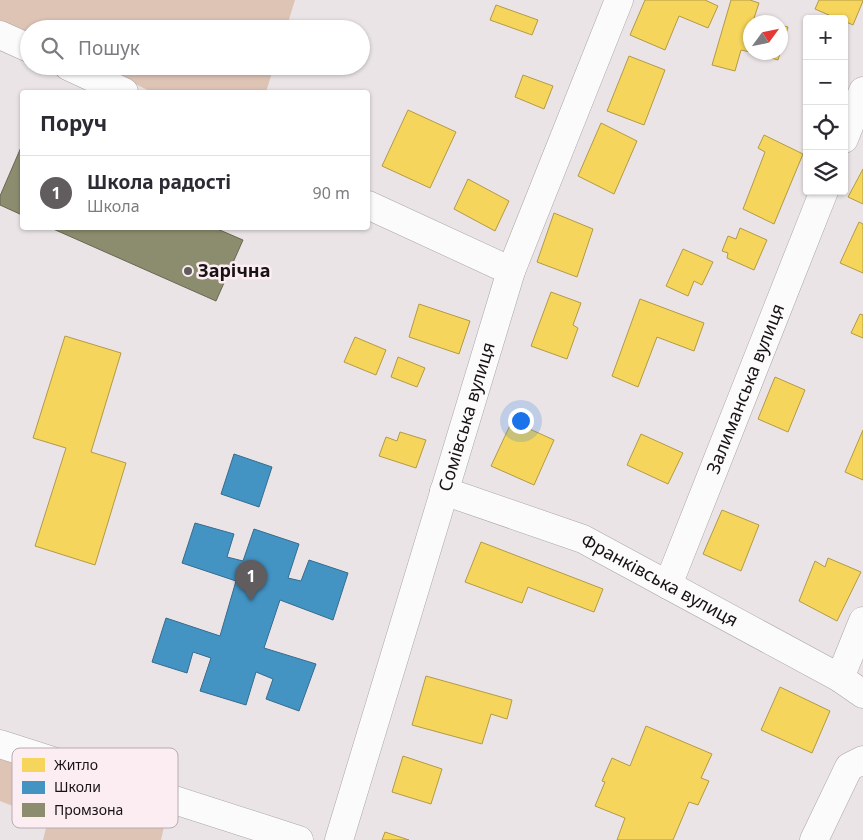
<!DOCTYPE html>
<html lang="uk">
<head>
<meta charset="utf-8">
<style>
  :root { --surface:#fff; --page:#f7f7f7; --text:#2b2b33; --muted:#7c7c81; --line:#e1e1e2; --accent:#615c5e }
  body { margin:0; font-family:"Noto Sans",sans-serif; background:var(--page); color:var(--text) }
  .controls { position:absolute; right:15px; top:15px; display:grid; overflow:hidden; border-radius:5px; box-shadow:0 1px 4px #0004 }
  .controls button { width:45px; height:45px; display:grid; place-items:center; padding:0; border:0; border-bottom:1px solid var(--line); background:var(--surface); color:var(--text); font:25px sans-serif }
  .compass { position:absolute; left:743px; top:15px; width:45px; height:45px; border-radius:50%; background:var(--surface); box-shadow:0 1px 4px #0004; rotate:57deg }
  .you { position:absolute; left:520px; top:420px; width:18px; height:18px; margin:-12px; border:4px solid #fff; border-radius:50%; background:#1a73e8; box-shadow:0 0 0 8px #1a73e833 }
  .badge { display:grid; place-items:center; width:32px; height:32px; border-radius:50%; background:var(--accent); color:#fff; font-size:16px; font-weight:700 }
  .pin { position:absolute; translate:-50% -41px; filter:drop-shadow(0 1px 2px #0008) }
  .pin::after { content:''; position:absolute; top:26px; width:18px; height:15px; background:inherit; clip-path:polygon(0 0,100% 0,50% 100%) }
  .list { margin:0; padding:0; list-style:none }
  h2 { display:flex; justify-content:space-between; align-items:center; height:65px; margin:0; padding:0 20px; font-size:21px }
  h2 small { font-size:16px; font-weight:400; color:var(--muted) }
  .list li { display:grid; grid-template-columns:32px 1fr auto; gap:15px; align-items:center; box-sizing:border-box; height:75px; padding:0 20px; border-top:1px solid var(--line) }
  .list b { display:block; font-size:19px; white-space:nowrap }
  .list p { margin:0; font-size:16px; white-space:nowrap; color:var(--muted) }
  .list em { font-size:16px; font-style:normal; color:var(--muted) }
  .icon { flex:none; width:28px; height:28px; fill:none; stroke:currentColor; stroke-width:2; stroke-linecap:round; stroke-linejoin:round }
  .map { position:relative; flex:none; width:863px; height:840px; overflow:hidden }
  .search { position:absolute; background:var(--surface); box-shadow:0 1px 4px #0004; left:20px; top:20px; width:350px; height:55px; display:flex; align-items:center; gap:12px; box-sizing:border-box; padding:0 18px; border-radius:28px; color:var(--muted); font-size:19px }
  .panel { position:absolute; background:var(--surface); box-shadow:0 1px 4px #0004; left:20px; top:90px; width:350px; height:140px; border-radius:5px }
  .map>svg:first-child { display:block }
  .green { fill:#dec4b5 }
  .homes { fill:#f6d55c; stroke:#b39a46 }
  .schools { fill:#4393c3; stroke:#366c8e }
  .industry { fill:#8c8c6e; stroke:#696753 }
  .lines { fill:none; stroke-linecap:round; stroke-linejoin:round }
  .minor-casing { stroke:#aaa5a7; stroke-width:29 }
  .minor { stroke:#fcfbfb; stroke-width:28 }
  .poi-dot { fill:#615c5e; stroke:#fcedf3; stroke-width:2 }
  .labels { text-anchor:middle; stroke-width:5; stroke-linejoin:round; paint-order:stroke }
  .poi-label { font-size:18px; font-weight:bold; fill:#171214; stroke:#fcedf3; text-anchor:start }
  .street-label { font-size:18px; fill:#171214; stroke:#fcedf3 }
  .key { fill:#fcedf3; stroke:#b7abb0; stroke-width:1 }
  .key-label { font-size:14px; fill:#171214 }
</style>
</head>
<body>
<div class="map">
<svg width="863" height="840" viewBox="0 0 863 840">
  <rect width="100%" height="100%" fill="#eae4e7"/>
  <path class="green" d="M0,0H295L286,29H29V34L0,20Z
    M97,66H274L266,92H152Z
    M0,758L168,809L161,840H43L48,820L0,801Z"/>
  <path class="homes" d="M645,0H705L718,6L708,28L679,16L665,50L630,35Z
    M731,0H750L759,3L754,18L771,22H750V52L741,50L735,71L712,65Z
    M819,0H863V1L853,25L844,21V19H838L815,9Z
    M496,5L538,20L532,35L490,20Z
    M780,25L788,27L778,60L751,52H780Z
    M629,56L665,70L644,125L607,111Z
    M523,75L553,86L544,109L515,97Z
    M408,110L456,132L430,188L382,166Z
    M601,123L637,141L614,194L578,176Z
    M764,135L803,154L774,224L743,209L765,152L758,148Z
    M863,169V204L848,197Z
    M468,179L509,201L495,231L454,209Z
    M554,213L593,229L577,277L537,262Z
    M859,222L863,224V273L840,263Z
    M740,228L767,240L754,270L727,258L728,253L722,251L728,236L736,239Z
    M683,249L713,262L702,285L694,281L688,296L666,286Z
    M551,292L581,303L573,325L578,328L567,359L531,346Z
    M640,299L704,323L694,351L657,337L638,387L612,376Z
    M419,304L470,321L459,354L409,337Z
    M860,314L863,315V338L851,333Z
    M65,336L121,353L91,452L126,463L95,565L35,546L66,448L33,438Z
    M355,337L386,350L376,375L344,362Z
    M398,357L425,368L417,387L391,377Z
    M775,377L805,390L788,432L758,419Z
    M512,421L554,440L534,485L491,466Z
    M863,430V480L845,472Z
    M400,432L426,440L416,468L379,456L386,437L397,441Z
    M641,434L683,453L668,484L627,465Z
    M722,510L759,525L741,571L703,554Z
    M481,542L603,589L594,612L528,587L522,603L465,582Z
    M828,558L861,572L837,621L799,601L815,561L825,567Z
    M426,676L512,700L507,719L491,714L482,744L412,725Z
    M780,687L830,711L812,753L761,730Z
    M646,726L712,754L701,778L709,781L698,805L689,802L673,840H617L625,818L595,806L605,782L602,781L612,758L630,766Z
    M403,756L442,769L431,804L392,792Z
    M385,832L409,840H382Z"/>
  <path class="schools" d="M234,454L272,467L259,507L221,494Z
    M195,523L234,534L227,557L243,561L254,529L299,544L288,578L301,581L309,560L348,573L333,620L280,600L264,648L316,664L299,711L266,699L273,679L256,672L246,705L200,691L211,658L193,652L187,673L152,662L166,618L220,636L236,581L182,563Z"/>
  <path class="industry" d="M22,145V215L0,205V196Z
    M51,228H215L243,240L216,301Z"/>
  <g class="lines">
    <g class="minor-casing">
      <g id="minor">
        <path d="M0,35L29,48"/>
        <path d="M68,66L124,92"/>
        <path d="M844,139L863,91"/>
        <path d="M368,205L511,271"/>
        <path id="s1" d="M444,491L583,539L840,678L863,694"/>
        <path id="s2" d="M668,585L824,191"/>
        <path d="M840,678L863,621"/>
        <path d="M0,744L299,840"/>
        <path id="s3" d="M339,840L511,271L619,0"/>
        <path d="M814,840L849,767L863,760"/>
      </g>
    </g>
    <use href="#minor" class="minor"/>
  </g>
  <circle class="poi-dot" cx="188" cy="271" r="5"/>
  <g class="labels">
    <g class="poi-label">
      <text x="198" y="277">Зарічна</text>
    </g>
    <g class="street-label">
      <text dy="6" stroke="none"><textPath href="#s2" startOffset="211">Залиманська вулиця</textPath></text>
      <text dy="6" stroke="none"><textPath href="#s3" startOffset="442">Сомівська вулиця</textPath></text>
      <text dy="6" stroke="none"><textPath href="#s1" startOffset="234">Франківська вулиця</textPath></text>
    </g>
  </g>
  <rect x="12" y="748" width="166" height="80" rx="8" class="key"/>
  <rect x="22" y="758" width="23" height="14" fill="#f6d55c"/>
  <rect x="22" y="781" width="23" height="13" fill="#4393c3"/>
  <rect x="22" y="803" width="23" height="14" fill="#8c8c6e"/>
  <g class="key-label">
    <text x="54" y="770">Житло</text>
    <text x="54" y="792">Школи</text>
    <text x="54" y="815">Промзона</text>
  </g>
</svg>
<div class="controls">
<button>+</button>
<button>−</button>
<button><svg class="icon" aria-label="locate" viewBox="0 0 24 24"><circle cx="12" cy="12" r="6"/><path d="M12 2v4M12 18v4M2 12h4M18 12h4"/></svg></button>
<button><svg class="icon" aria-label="layers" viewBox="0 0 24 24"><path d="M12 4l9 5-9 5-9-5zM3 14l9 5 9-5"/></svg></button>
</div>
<svg class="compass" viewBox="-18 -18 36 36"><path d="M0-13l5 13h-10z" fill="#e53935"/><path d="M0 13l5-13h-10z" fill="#7c7c81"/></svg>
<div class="you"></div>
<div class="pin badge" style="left:251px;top:601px">1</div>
<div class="search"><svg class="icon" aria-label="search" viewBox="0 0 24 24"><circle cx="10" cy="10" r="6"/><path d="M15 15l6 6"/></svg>Пошук</div>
<section class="panel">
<h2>Поруч<small></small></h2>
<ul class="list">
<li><span class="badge">1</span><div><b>Школа радості</b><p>Школа</p></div><em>90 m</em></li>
</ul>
</section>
</div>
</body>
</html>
